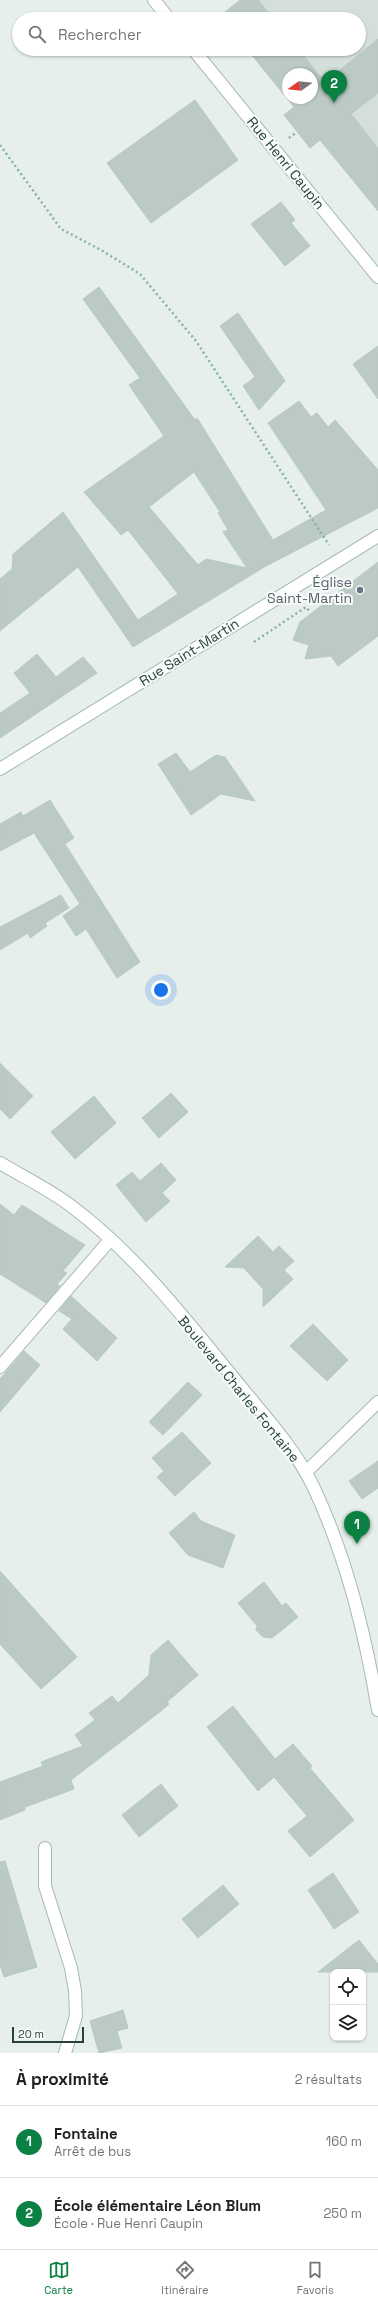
<!DOCTYPE html>
<html lang="fr">
<head>
<meta charset="utf-8">
<style>
  :root { --surface:#fff; --page:#f2f2f2; --text:#202124; --muted:#757577; --line:#e0e0e0; --accent:#0b8043 }
  body { margin:0; font-family:"Space Grotesk",sans-serif; background:var(--page); color:var(--text) }
  .controls { position:absolute; right:12px; bottom:12px; display:grid; overflow:hidden; border-radius:8px; box-shadow:0 1px 3px #0004 }
  .controls button { width:36px; height:36px; display:grid; place-items:center; padding:0; border:0; border-bottom:1px solid var(--line); background:var(--surface); color:var(--text); font:20px sans-serif }
  .compass { position:absolute; left:282px; top:68px; width:36px; height:36px; border-radius:50%; background:var(--surface); box-shadow:0 1px 3px #0004; rotate:255deg }
  .scale { position:absolute; left:12px; bottom:10px; width:72px; box-sizing:border-box; padding-left:4px; border:2px solid #24423a; border-top:0; font-size:11px; line-height:14px; white-space:nowrap; color:#24423a; -webkit-text-stroke:3px #f7fbf9; paint-order:stroke }
  .you { position:absolute; left:161px; top:990px; width:14px; height:14px; margin:-10px; border:3px solid #fff; border-radius:50%; background:#1a73e8; box-shadow:0 0 0 6px #1a73e833 }
  .badge { display:grid; place-items:center; width:26px; height:26px; border-radius:50%; background:var(--accent); color:#fff; font-size:13px; font-weight:700 }
  .pin { position:absolute; translate:-50% -33px; filter:drop-shadow(0 1px 2px #0008) }
  .pin::after { content:''; position:absolute; top:21px; width:14px; height:12px; background:inherit; clip-path:polygon(0 0,100% 0,50% 100%) }
  .list { margin:0; padding:0; list-style:none }
  h2 { display:flex; justify-content:space-between; align-items:center; height:52px; margin:0; padding:0 16px; font-size:17px }
  h2 small { font-size:13px; font-weight:400; color:var(--muted) }
  .list li { display:grid; grid-template-columns:26px 1fr auto; gap:12px; align-items:center; box-sizing:border-box; height:72px; padding:0 16px; border-top:1px solid var(--line) }
  .list b { display:block; font-size:15px; white-space:nowrap }
  .list p { margin:0; font-size:13px; white-space:nowrap; color:var(--muted) }
  .list em { font-size:13px; font-style:normal; color:var(--muted) }
  .icon { flex:none; width:22px; height:22px; fill:none; stroke:currentColor; stroke-width:2; stroke-linecap:round; stroke-linejoin:round }
  .map { position:relative; flex:none; width:378px; height:2053px; overflow:hidden }
  .search { position:absolute; background:var(--surface); box-shadow:0 1px 3px #0004; left:12px; right:12px; top:12px; height:44px; display:flex; align-items:center; gap:10px; box-sizing:border-box; padding:0 14px; border-radius:22px; color:var(--muted); font-size:15px }
  .sheet { height:196px; background:var(--surface) }
  nav { display:flex; justify-content:space-around; align-items:center; box-sizing:border-box; height:56px; border-top:1px solid var(--line); background:var(--surface); font-size:11px; color:var(--muted) }
  nav a { display:grid; justify-items:center; gap:2px }
  nav .on { color:var(--accent) }
  .map>svg:first-child { display:block }
  .built { fill:#d4dfda; fill-rule:evenodd }
  .building { fill:#bbcac4; stroke:#b8c9c2; fill-rule:evenodd }
  .lines { fill:none; stroke-linecap:round; stroke-linejoin:round }
  .minor-casing { stroke:#a8b8b2; stroke-width:14 }
  .tertiary-casing { stroke:#a8b8b2; stroke-width:14 }
  .secondary-casing { stroke:#a4bbb3; stroke-width:14 }
  .path { stroke:#86b3a5; stroke-width:2.5; stroke-dasharray:2 3; stroke-linecap:butt }
  .minor { stroke:#fff; stroke-width:12 }
  .tertiary { stroke:#fff; stroke-width:12 }
  .secondary { stroke:#fff; stroke-width:12 }
  .worship-dot { fill:#6b7280; stroke:#f7fbf9; stroke-width:1.5 }
  .labels { text-anchor:middle; stroke-width:4; stroke-linejoin:round; paint-order:stroke }
  .street-label { font-size:14px; fill:#24423a; stroke:#f7fbf9 }
  .worship-label { font-size:14px; fill:#5b616d; stroke:#f7fbf9; text-anchor:end }
</style>
</head>
<body>
<div class="map">
<svg width="378" height="2053" viewBox="0 0 378 2053">
  <rect width="100%" height="100%" fill="#e6efeb"/>
  <path class="built" d="M240,0H378V211L320,140L310,148L284,115L294,107L247,49H359V19H222ZM288,74H312V98H288Z"/>
  <path class="building" d="M240,0H258L274,19H222L220,16Z
    M378,39V93L351,114L378,148V211L320,140L310,148L284,115L294,107L247,49H298L325,82ZM288,74H312V98H288Z
    M195,100L238,160L151,223L107,163Z
    M281,202L295,220L291,223L310,246L285,266L251,224Z
    M99,287L195,420L197,418L273,540L326,510L268,423L299,401L311,417L317,413L328,427L335,420L378,470V508L266,566L133,647L78,567L0,631V579L12,569L13,554L63,512L138,620L178,594L128,530L121,535L84,492L164,436L129,385L140,378L83,299ZM194,472L220,512L218,513L228,530L223,532L247,568L206,559L198,565L149,507Z
    M238,313L285,381L259,410L243,386L255,377L220,326Z
    M378,346V399L353,364Z
    M378,562V636L338,666L331,656L305,659L309,645L293,640L300,622Z
    M37,654L56,677L83,657L97,673L0,738V713L30,693L14,673Z
    M176,753L190,772L216,755L225,757L255,801L221,794L191,815L158,764Z
    M50,800L74,838L65,844L140,962L117,978L86,929L76,936L63,916L80,904L34,833L0,851V824L21,812L23,816Z
    M61,895L69,908L45,923L47,926L30,938L28,933L0,950V927Z
    M0,1063L33,1096L10,1119L0,1109Z
    M171,1093L188,1112L159,1138L142,1118Z
    M94,1096L116,1123L75,1159L51,1132Z
    M161,1163L176,1180L162,1193L170,1201L146,1222L116,1185L132,1172L140,1181Z
    M0,1204L14,1215L22,1205L85,1245L63,1271L67,1273L57,1284L60,1286L46,1303L0,1274Z
    M258,1236L273,1252L279,1246L294,1261L284,1270L293,1279L263,1307V1289L244,1268L225,1267Z
    M71,1296L117,1338L97,1361L63,1329L72,1319L59,1311Z
    M313,1324L348,1360L327,1381L290,1346Z
    M24,1351L40,1365L0,1412V1379Z
    M188,1382L202,1395L163,1435L149,1422Z
    M182,1432L211,1463L175,1496L157,1477L164,1471L152,1458Z
    M378,1461V1488L362,1499L349,1481Z
    M194,1512L201,1521L235,1535L223,1568L188,1555L169,1533Z
    M0,1571L77,1657L41,1689L0,1644Z
    M264,1582L282,1606L286,1603L298,1617L272,1638L263,1637L256,1630L257,1626L238,1603Z
    M168,1640L198,1675L167,1702L169,1704L161,1711L71,1780L74,1789L25,1807V1810L0,1820V1782L43,1766L41,1762L83,1746L75,1735L95,1720L89,1713L112,1696L118,1703L149,1675L151,1655Z
    M233,1706L275,1759L293,1744L312,1766L310,1768L354,1820L310,1857L288,1831L307,1816L274,1777L258,1791L207,1727Z
    M161,1784L178,1806L139,1837L122,1815Z
    M5,1861L37,1967L4,1977L0,1965V1862Z
    M333,1873L359,1912L334,1929L308,1890Z
    M223,1885L239,1904L198,1938L182,1919Z
    M359,1940L378,1964V1972H318Z
    M123,2010L128,2028L117,2031L122,2048L99,2053L90,2021Z"/>
  <g class="lines">
    <g class="minor-casing">
      <path id="minor" d="M154,0L169,19
        M193,49L378,277
        M0,1367L110,1240
        M306,1472L378,1402
        M45,1848V1886L71,1968L75,1991L76,2016L65,2053"/>
    </g>
    <g class="tertiary-casing">
      <path id="tertiary" d="M0,1163C23,1177 49,1189 71,1206C137,1255 189,1324 241,1387C267,1419 296,1450 314,1488C347,1559 365,1633 378,1710"/>
    </g>
    <g class="secondary-casing">
      <path id="secondary" d="M0,769L378,536"/>
    </g>
    <path class="path" d="M289,138L297,132
      M0,145L61,229L101,250L140,274L196,341L329,545
      M254,642L306,607L309,611"/>
    <use href="#minor" class="minor"/>
    <use href="#tertiary" class="tertiary"/>
    <use href="#secondary" class="secondary"/>
  </g>
  <circle class="worship-dot" cx="360" cy="590" r="4"/>
  <g class="labels">
    <g class="street-label">
      <text transform="translate(286 163) rotate(51)" y="5">Rue Henri Caupin</text>
      <text transform="translate(189 652) rotate(-32)" y="5">Rue Saint-Martin</text>
      <text transform="translate(239 1389) rotate(51)" y="5">Boulevard Charles Fontaine</text>
    </g>
    <g class="worship-label">
      <text x="352" y="587">Église<tspan x="352" dy="16">Saint-Martin</tspan></text>
    </g>
  </g>
</svg>
<div class="controls">
<button><svg class="icon" aria-label="locate" viewBox="0 0 24 24"><circle cx="12" cy="12" r="6"/><path d="M12 2v4M12 18v4M2 12h4M18 12h4"/></svg></button>
<button><svg class="icon" aria-label="layers" viewBox="0 0 24 24"><path d="M12 4l9 5-9 5-9-5zM3 14l9 5 9-5"/></svg></button>
</div>
<svg class="compass" viewBox="-18 -18 36 36"><path d="M0-13l5 13h-10z" fill="#e53935"/><path d="M0 13l5-13h-10z" fill="#757577"/></svg>
<div class="scale">20 m</div>
<div class="you"></div>
<div class="pin badge" style="left:357px;top:1544px">1</div>
<div class="pin badge" style="left:334px;top:103px">2</div>
<div class="search"><svg class="icon" aria-label="search" viewBox="0 0 24 24"><circle cx="10" cy="10" r="6"/><path d="M15 15l6 6"/></svg>Rechercher</div>
</div>
<section class="sheet">
<h2>À proximité<small>2 résultats</small></h2>
<ul class="list">
<li><span class="badge">1</span><div><b>Fontaine</b><p>Arrêt de bus</p></div><em>160 m</em></li>
<li><span class="badge">2</span><div><b>École élémentaire Léon Blum</b><p>École · Rue Henri Caupin</p></div><em>250 m</em></li>
</ul>
</section>
<nav>
<a class="on"><svg class="icon" aria-label="map" viewBox="0 0 24 24"><path d="M3 6l6-2 6 2 6-2v14l-6 2-6-2-6 2zM9 4v14M15 6v14"/></svg>Carte</a>
<a><svg class="icon" aria-label="directions" viewBox="0 0 24 24"><path d="M12 3l9 9-9 9-9-9zM9 14v-3h6M13 9l2 2-2 2"/></svg>Itinéraire</a>
<a><svg class="icon" aria-label="saved" viewBox="0 0 24 24"><path d="M7 4h10v16l-5-4-5 4z"/></svg>Favoris</a>
</nav>
</body>
</html>
